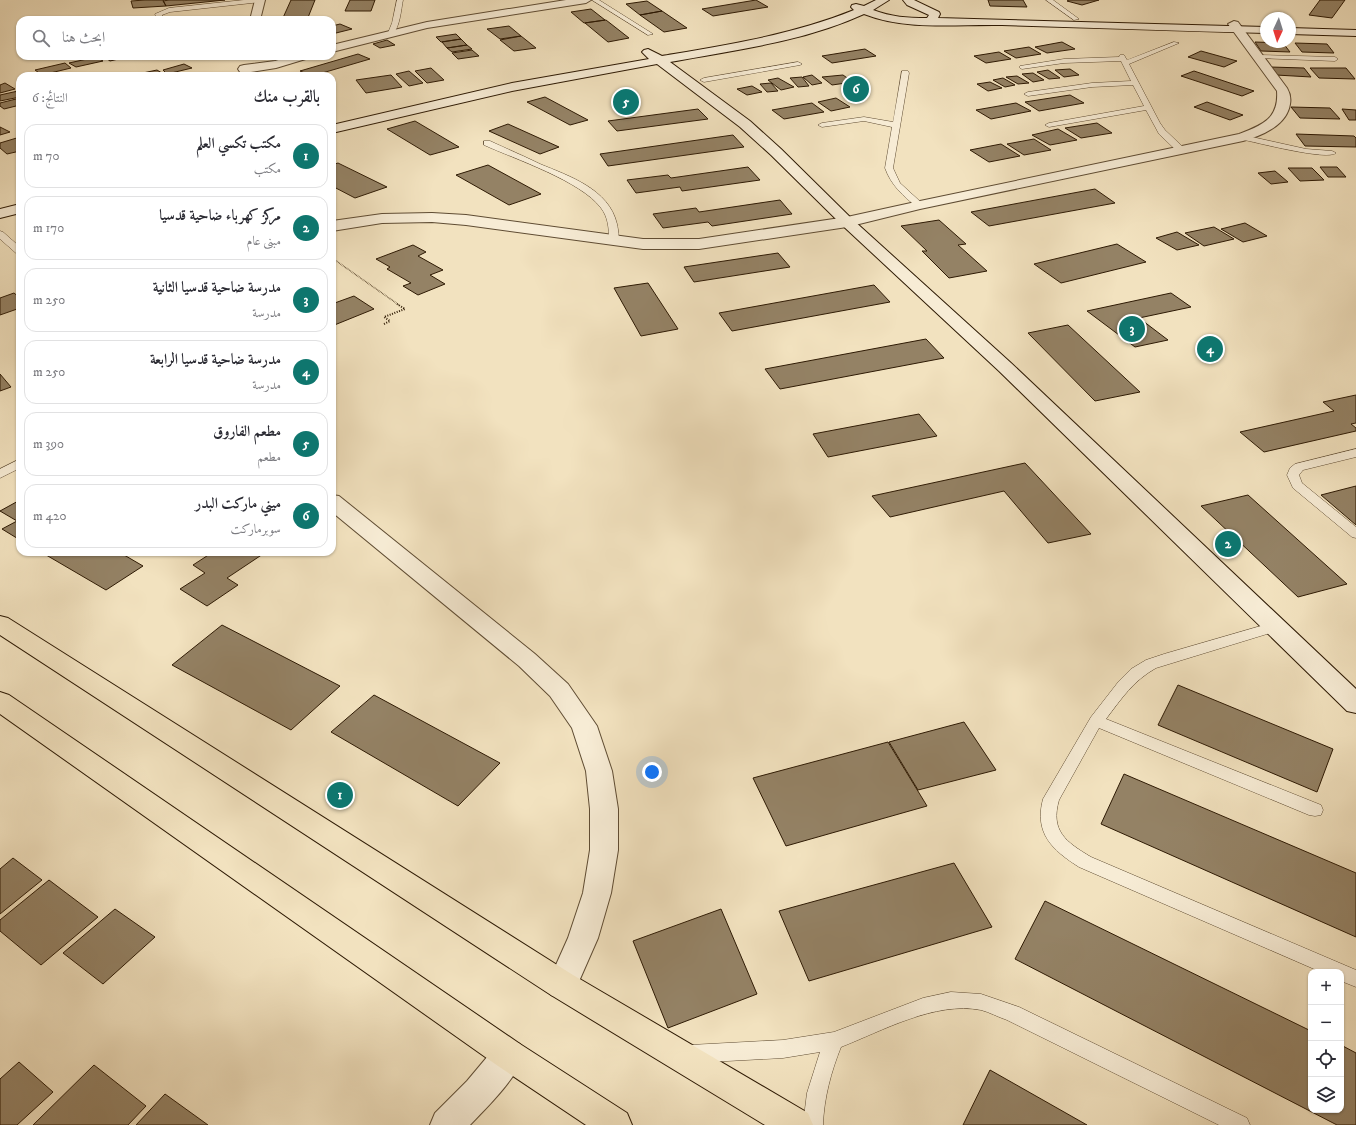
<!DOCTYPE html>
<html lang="ar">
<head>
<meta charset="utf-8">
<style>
  :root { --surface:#fff; --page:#f7f7f7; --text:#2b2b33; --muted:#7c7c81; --line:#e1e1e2; --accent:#0f766e }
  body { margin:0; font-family:"IM FELL DW Pica",Amiri,serif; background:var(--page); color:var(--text); direction:rtl }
  .controls { position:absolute; right:12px; bottom:12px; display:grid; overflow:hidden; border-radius:8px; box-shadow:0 1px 3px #0004 }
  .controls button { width:36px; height:36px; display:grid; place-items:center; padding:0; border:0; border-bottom:1px solid var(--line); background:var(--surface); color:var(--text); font:20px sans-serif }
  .compass { position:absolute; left:1260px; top:12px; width:36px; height:36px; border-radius:50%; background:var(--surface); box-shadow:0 1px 3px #0004; rotate:184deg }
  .you { position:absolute; left:652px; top:772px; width:14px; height:14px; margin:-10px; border:3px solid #fff; border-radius:50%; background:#1a73e8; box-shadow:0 0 0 6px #1a73e833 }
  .badge { display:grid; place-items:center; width:26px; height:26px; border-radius:50%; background:var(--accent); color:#fff; font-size:13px; font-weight:700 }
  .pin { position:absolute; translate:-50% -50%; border:2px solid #fff; box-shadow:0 1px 4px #0006 }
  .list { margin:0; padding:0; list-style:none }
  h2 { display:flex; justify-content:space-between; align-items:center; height:52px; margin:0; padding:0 16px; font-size:17px }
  h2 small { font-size:13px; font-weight:400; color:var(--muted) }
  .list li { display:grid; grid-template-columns:26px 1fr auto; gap:12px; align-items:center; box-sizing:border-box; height:64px; margin:0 8px 8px; padding:0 8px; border:1px solid var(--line); border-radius:12px }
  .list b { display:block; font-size:15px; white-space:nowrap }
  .list p { margin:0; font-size:13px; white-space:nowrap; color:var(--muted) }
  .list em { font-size:13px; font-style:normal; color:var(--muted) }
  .icon { flex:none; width:22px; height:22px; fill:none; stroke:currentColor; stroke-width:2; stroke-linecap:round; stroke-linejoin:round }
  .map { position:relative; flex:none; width:1356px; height:1125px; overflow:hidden; direction:ltr }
  .search { position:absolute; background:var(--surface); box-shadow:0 1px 3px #0004; left:16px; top:16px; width:320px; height:44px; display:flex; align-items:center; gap:10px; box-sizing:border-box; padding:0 14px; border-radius:12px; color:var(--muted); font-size:15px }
  .panel { position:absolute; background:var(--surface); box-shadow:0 1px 3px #0004; left:16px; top:72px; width:320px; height:484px; border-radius:12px; direction:rtl }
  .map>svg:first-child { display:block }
  .building { fill:#948265; stroke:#2e1a04 }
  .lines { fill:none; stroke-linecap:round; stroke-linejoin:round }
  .lane-casing { stroke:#5f4c33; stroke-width:1 }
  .street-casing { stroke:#5f4c33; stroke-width:2 }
  .secondary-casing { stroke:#2e1a04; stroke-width:2 }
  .primary-casing { stroke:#2e1a04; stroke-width:2 }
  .path-far1 { stroke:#2e1a04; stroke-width:1.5; stroke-dasharray:0.5 1; stroke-linecap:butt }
  .path { stroke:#2e1a04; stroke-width:2; stroke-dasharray:1 1.5; stroke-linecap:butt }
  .lane { fill:#f7ecd5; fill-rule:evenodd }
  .street { fill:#f7ecd5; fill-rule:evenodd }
  .secondary { fill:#f7ecd5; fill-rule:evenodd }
  .primary { fill:#f2e2bf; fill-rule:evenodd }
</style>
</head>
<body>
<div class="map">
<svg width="1356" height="1125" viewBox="0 0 1356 1125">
  <rect width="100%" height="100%" fill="#f2e2bf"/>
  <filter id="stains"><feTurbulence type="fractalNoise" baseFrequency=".005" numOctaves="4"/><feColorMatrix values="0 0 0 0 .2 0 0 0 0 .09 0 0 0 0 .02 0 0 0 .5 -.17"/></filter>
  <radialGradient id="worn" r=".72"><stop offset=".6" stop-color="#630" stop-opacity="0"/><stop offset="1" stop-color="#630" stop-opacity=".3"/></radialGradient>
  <path class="building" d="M145,0H163L166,6L133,8L131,1Z
    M169,0H225L166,6L163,1Z
    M291,0H315L307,20H282Z
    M350,0H375L371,11H345Z
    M756,0L768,7L713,16L702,9Z
    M988,0H1023L1027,7L990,6Z
    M1069,0H1099L1082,5L1067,1Z
    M1320,0H1345L1332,18L1309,15Z
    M647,1L662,11L640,15L626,4Z
    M591,9L605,20L584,23L571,12Z
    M662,11L687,28L664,32L640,15Z
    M606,20L629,38L608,42L585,23Z
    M340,24L352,29L332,34V26Z
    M509,26L521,36L500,39L487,29Z
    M456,34L461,39L441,42L436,37Z
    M521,36L536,48L514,51L500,40Z
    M461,39L467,45L447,48L442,42Z
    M387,40L395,45L380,48L373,44Z
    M1062,42L1075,49L1047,53L1035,47Z
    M1255,42L1283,43L1290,52L1261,51Z
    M1295,43L1327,44L1334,53L1302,52Z
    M467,45L472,49L452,52L447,48Z
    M1029,47L1041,54L1016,58L1004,51Z
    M865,49L876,56L832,63L822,56Z
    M472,50L479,56L458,59L452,53Z
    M1201,51L1237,61L1224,67L1188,57Z
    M999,52L1011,59L986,63L974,56Z
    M358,54L370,59L312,76L300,71Z
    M103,56H131L110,61Z
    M96,57L103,61L76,67L69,63Z
    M65,63L71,68L42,75L35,70Z
    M184,64L192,68L167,74L163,70Z
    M1270,67L1304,68L1311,77L1276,75Z
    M431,68L444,80L427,83L415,71Z
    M1310,68H1346L1355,79L1319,78Z
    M1070,69L1079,75L1064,77L1055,70Z
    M157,70L165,75L140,76L138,74Z
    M1048,70L1060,78L1049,79L1037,72Z
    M409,71L423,83L409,86L396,74Z
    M1194,71L1254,91L1242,96L1181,76Z
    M1033,73L1044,80L1033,82L1022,74Z
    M391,75L402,87L366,93L356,80Z
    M812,75L822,83L812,85L803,77Z
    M843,75L853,82L832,85L822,77Z
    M1017,76L1029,83L1018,84L1006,77Z
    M802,77L809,86L798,87L790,78Z
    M778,78L794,87L781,90L768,80Z
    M1003,78L1015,85L1005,87L993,80Z
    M990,82L1002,88L988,91L977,84Z
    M5,83L15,89L0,93V85Z
    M771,83L778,91L767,92L760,84Z
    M752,86L762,92L747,95L737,89Z
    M18,91L20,97L0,101V95Z
    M1070,95L1084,103L1039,111L1025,102Z
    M545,97L588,120L570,125L527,102Z
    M20,98V105L4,109L0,106V103Z
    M836,98L850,107L831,111L818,102Z
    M1207,102L1243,115L1230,120L1194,107Z
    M812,103L824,112L784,119L772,110Z
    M1016,103L1031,111L991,119L976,110Z
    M1291,107L1330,108L1340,119L1300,118Z
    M698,109L708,119L617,131L608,121Z
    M1342,109L1356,110V120H1349Z
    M415,121L459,147L430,155L387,129Z
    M1097,123L1112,133L1081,138L1065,128Z
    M508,124L559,147L540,154L489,131Z
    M0,127L10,132L0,135Z
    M1058,129L1077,140L1050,145L1032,135Z
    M1296,134L1354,136L1356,138V147L1305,146Z
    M733,135L744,147L608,166L600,154Z
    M20,137V151L7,154L0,148V143Z
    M1034,139L1051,150L1024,155L1007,144Z
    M1001,144L1020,156L989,162L970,150Z
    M338,163L387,187L355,198L332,186V165Z
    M488,165L541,194L509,205L456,175Z
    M748,167L760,180L682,191L680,187L636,193L627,180L668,175L671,178Z
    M1320,167H1337L1346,177H1328Z
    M1288,168H1312L1324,180L1300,181Z
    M1275,171L1288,182L1271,184L1258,173Z
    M1095,189L1115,203L989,226L971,212Z
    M780,200L792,214L712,226L708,222L663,228L653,214L696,208L699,212Z
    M939,220L966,244L958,245L987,271L949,278L922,251H927L901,226Z
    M1245,223L1267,236L1243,242L1221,229Z
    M1214,227L1234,239L1204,246L1185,233Z
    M1177,232L1199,245L1177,250L1156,238Z
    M1117,244L1146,262L1061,283L1034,264Z
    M413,245L426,252L418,256L443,270L430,275L445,284L418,295L403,286L411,283L387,269L390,267L376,259Z
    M778,253L790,267L694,282L684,267Z
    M648,283L678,329L641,336L614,288Z
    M874,285L890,302L732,331L719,313Z
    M14,293L20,298V308L0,315V298Z
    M1171,293L1191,307L1139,318L1168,340L1135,347L1087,311Z
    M354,296L374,309L332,326V304Z
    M1068,325L1140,392L1095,401L1028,333Z
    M926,339L944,358L780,389L765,369Z
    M0,374L11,387L0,391Z
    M1356,395V423L1351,424L1356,428V431L1264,452L1240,432L1334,411L1323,402Z
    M919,414L937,436L828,457L813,434Z
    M1025,463L1091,534L1048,543L1004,491L890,517L872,496Z
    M1356,486V525L1321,495Z
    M1248,495L1347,584L1298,597L1201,506Z
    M20,500V540L2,529L17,521L0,511Z
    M41,552H119L143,566L106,590Z
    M213,552H266L227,578L238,585L207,606L180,589L205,573L193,565Z
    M222,625L340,686L291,730L172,665Z
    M1178,685L1333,749L1317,792L1158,725Z
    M374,695L500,763L458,806L331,732Z
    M964,722L996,770L918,790L889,742Z
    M888,742L927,806L786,846L753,778Z
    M1124,774L1356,873V937L1101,824Z
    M13,858L42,880L0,914V869Z
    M954,863L992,927L809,981L779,911Z
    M49,880L98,917L41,965L0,931V920Z
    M1045,901L1311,1031V1110H1341V1045L1356,1053V1125H1337L1015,959Z
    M115,909L155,937L103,984L63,953Z
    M721,909L757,994L668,1028L633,941Z
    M19,1062L53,1092L17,1125H0V1079Z
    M94,1065L146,1106L128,1125H33Z
    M990,1070L1087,1125H963Z
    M165,1094L208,1125H136Z"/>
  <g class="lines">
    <g class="lane-casing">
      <path id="lane" d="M244,0H264L261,2L170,12L162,15L163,20H157L155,14L169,8Z
        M397,0H403C401,9 400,30 391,35L388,33L392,23Z
        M592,0H599L653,34L648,35Z
        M1046,0H1053L1079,19L1074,20Z
        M1174,42L1179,43L1129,64L1160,123L1165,130L1184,148V152H1178L1159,134L1146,110L1049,127L1045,125L1049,123L1144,106L1133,85L1092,87L1028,96L1024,94L1028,92L1092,83L1131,81L1121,61L1064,63L1022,69L1020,68V66L1064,59L1119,57L1120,55H1124L1127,60Z
        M1258,55L1335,57L1338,59L1335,61L1256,58V56Z
        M798,62L802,64L800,65L704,82L700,80L704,78Z
        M902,71H908L909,73L893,168L900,183L924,205L920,208L917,207C903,196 891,185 885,168L892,127L864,121L822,127L818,125L822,123L864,117L893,122Z
        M1240,135H1243L1306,149L1332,151L1336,153C1327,161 1255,142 1240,139Z
        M484,141H490C507,149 524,156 540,164C569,176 609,189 617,224C618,230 620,237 617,242L614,243L609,240C609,228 608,217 601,208C581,181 515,159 484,145Z
        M0,231L3,232L20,247V255L17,254L0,239Z
        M1356,449V457L1303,470L1299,475L1302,483L1356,527V538L1352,537L1293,488L1287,475L1290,468L1295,464Z
        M20,459V468L0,478V469Z
        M1275,622L1280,624L1282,627L1280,630L1156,668C1133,681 1122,698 1106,719L1321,805L1323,810L1321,815L1315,816L1309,815L1099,728L1059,800C1050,831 1066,842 1091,857L1356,970V987L1341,981V972H1321L1079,867C1052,850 1034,833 1043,799L1091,717L1119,681L1131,669L1146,660L1164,654Z
        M951,992L981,994L1019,1007L1247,1118L1250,1125H1219L1007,1020C998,1017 989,1012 981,1010C935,1001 882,1031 841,1047C831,1072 824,1098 823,1125H803L807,1093L820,1052L783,1058L690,1063L683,1060L681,1054L683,1048L690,1045L783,1040L834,1032L923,998Z"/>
    </g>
    <g class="street-casing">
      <path id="street" d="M255,0H265L260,20H250Z
        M566,0H591L586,3L427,28L332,52V45L427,22Z
        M1234,21L1238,22L1287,88C1290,93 1291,99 1290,104C1287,125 1262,136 1243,141L920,209L847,227L699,249H643L466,225L432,222L382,223L332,231V221L382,214L432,213L466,215L643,239H699L847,217L920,201L1239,134C1262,125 1279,119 1277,91L1228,24Z
        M292,56H311L309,58L276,68L244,73L240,72L238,69L240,66L244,65L275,61Z
        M332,495L339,496L535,654L568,684L597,726L612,771L618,809V850L611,893L598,938L573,995L562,999L551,995L547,985L568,938L583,893L590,850V809L586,771L572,728L550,696L519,666L332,512Z
        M509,1040L520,1044L525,1055C513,1082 490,1104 470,1125H430L435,1113L467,1081L498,1044Z"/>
    </g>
    <g class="secondary-casing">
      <path id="secondary" d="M876,0H889L873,10C891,17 908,18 927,18L929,15L907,5L903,0H914L939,12L940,14L938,18L1266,27V33C1178,31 1090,28 1002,25C957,24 907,31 864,14C803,42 735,50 670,62L750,121L781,149L852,219L1011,363L1356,689V713L1347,711L999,371L842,225L771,155L740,127L657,64L512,91L332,133V125L512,83L649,59L642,52L644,50L648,49L662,56C727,45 792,35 854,10L851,7L852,5L856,4L864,6Z
        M1290,28L1356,30V36L1290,34Z
        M20,204V213L0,218V209Z"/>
    </g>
    <g class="primary-casing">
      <path id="primary" d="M0,616L8,618L573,975L808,1113L813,1125H765L551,995L0,635Z
        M0,692L9,695L520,1044L627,1113L632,1125H586L498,1066L0,714Z"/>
    </g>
    <path class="path-far1" d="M332,258L399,305"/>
    <path class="path" d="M384,324L390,321L384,317L405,309L397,304"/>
    <use href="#lane" class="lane"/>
    <use href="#street" class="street"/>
    <use href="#secondary" class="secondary"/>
    <use href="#primary" class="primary"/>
  </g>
  <rect width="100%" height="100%" filter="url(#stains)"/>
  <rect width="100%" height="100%" fill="url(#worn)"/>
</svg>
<div class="controls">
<button>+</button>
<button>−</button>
<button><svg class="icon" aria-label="locate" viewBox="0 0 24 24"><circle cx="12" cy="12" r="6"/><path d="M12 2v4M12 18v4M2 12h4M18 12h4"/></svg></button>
<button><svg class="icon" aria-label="layers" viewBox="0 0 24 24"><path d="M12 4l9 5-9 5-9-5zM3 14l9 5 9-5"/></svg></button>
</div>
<svg class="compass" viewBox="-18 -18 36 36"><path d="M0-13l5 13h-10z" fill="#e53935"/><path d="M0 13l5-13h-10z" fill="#7c7c81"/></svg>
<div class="you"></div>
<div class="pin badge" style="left:340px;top:795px">1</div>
<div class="pin badge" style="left:1228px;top:544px">2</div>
<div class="pin badge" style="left:1132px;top:329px">3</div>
<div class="pin badge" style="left:1210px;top:349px">4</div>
<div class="pin badge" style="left:626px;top:102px">5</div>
<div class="pin badge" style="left:856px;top:89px">6</div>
<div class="search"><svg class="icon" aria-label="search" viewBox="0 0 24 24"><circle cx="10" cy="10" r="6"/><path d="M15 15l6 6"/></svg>ابحث هنا</div>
<section class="panel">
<h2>بالقرب منك<small>النتائج: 6</small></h2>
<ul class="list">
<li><span class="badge">1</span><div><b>مكتب تكسي العلم</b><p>مكتب</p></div><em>70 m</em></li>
<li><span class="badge">2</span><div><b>مركز كهرباء ضاحية قدسيا</b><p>مبنى عام</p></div><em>170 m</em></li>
<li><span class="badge">3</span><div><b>مدرسة ضاحية قدسيا الثانية</b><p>مدرسة</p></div><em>250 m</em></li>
<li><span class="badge">4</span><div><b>مدرسة ضاحية قدسيا الرابعة</b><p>مدرسة</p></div><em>250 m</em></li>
<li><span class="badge">5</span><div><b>مطعم الفاروق</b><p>مطعم</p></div><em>390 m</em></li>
<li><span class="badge">6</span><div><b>ميني ماركت البدر</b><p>سوبرماركت</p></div><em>420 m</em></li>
</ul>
</section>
</div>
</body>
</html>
